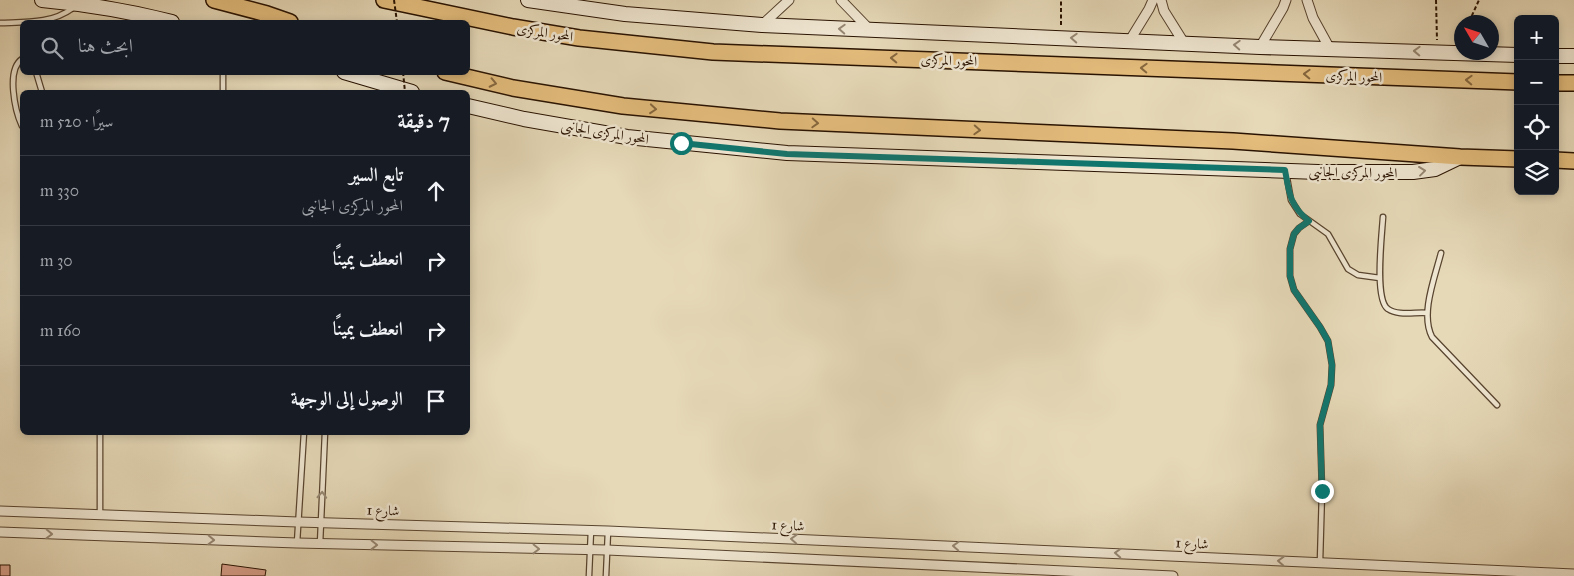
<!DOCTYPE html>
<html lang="ar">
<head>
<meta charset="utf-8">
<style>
  :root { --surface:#171b24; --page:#242831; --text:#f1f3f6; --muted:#9ea1a6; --line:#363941 }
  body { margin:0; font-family:"IM FELL Great Primer",Amiri,serif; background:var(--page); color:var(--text); direction:rtl }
  .controls { position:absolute; right:15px; top:15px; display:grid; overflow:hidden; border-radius:8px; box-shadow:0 2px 8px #0003 }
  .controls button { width:45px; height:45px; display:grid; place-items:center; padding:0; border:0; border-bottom:1px solid var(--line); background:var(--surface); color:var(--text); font:25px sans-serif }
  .compass { position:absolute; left:1454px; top:15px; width:45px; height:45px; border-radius:50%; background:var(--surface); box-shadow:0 2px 8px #0003; rotate:309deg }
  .stop { position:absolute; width:15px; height:15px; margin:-11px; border:4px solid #0f766e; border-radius:50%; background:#fff }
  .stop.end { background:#0f766e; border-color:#fff; box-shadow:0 1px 5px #0008 }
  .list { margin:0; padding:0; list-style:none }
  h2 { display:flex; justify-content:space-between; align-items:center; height:65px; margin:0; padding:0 20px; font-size:21px }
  h2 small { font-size:16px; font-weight:400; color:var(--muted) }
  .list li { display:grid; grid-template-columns:32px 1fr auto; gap:15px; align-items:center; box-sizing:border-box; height:70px; padding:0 20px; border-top:1px solid var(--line) }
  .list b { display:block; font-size:19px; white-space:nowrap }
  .list p { margin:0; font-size:16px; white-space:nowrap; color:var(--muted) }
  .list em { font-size:16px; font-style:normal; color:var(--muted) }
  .icon { flex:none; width:28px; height:28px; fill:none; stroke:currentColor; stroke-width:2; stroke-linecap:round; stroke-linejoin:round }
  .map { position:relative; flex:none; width:1574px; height:576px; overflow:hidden; direction:ltr }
  .search { position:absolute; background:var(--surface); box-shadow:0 2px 8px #0003; left:20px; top:20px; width:450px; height:55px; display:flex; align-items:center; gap:12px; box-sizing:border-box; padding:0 18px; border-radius:8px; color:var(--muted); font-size:19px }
  .panel { position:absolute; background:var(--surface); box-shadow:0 2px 8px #0003; left:20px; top:90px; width:450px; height:345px; border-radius:8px; direction:rtl }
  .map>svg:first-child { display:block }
  .building { fill:#d8a08c; stroke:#291201 }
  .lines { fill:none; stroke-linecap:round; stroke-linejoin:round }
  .service-casing { stroke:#58442f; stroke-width:7 }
  .minor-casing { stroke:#58442f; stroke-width:11 }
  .secondary-casing { stroke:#291201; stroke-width:16 }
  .trunk-casing { stroke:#291201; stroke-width:18 }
  .path { stroke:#291201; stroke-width:2; stroke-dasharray:4 2.5; stroke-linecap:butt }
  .service { stroke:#efe6d1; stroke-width:4.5 }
  .minor { stroke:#efe6d1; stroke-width:9 }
  .secondary { stroke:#efe6d1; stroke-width:14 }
  .trunk { stroke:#e3bc7c; stroke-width:15 }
  .path-bridge { stroke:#291201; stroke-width:2; stroke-dasharray:4 2.5; stroke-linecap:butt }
  .oneway { stroke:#968773 }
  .oneway2 { stroke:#86673e }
  .route { stroke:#0f766e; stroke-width:6 }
  .labels { text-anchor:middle; stroke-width:5; stroke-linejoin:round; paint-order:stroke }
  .street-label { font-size:14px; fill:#291201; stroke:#efe6d1 }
</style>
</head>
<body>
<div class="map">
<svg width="1574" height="576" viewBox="0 0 1574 576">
  <rect width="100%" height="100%" fill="#e6d9b8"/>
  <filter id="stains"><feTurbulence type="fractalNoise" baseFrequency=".004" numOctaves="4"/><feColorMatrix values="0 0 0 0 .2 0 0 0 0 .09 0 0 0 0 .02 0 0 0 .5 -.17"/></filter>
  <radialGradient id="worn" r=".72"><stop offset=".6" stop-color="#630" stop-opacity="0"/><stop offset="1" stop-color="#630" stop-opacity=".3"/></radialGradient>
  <path class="building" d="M222,564L266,570L265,576H221Z
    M0,565H10V576H0Z"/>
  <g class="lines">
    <g class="service-casing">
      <path id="service" d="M0,23C26,22 51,24 73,8
        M22,59C6,70 15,111 22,126
        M36,72L42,92
        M223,92V72
        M1286,172L1291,200L1300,214L1328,234L1348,269L1358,275L1380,278
        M1383,217C1382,234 1374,300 1388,309C1398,316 1415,312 1427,313
        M1309,221L1299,228L1294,234L1290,249V276L1294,290L1320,327L1328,341L1332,365L1331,385L1320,425L1322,491L1320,562
        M1441,253C1435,277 1420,314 1432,337L1497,405
        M100,515V432
        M297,543L304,432
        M320,544L325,432
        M589,576L591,530
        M606,576L608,531"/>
    </g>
    <g class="minor-casing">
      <path id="minor" d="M841,0L870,30
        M1161,0L1164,11L1184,43
        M1307,0L1313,18L1330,49
        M762,25L789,0
        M1130,40L1149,9L1153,0
        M1260,47L1283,8L1286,0
        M0,511L298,522L608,531L1574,574
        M0,532L297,543L607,550L1173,576"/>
    </g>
    <g class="secondary-casing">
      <path id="secondary" d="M42,0C86,4 129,11 172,22
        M528,0L625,14L762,25L1260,47L1518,55
        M1555,56H1574
        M344,72L412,92
        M468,106L524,119L627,137L787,153L1318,172H1413L1435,169L1460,157"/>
    </g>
    <g class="trunk-casing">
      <path id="trunk" d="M214,0L267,14L290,22
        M384,0L513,27L579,38L713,52L1518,82
        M445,72L513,88L623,106L780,121L1233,141L1460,157L1518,159
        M1555,83H1574
        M1555,160L1574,161"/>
    </g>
    <path class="path" d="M1436,0L1437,40
      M1469,22L1479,0
      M1061,25V0"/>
    <use href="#service" class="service"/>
    <use href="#minor" class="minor"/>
    <use href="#secondary" class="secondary"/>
    <use href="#trunk" class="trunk"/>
    <path class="path-bridge" d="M394,0L397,22
      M403,72L405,92"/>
  </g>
  <defs><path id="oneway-chevron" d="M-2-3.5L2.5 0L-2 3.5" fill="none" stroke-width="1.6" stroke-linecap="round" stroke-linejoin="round" transform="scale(1.25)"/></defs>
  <g class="oneway">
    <use href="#oneway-chevron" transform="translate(842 29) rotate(-177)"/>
    <use href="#oneway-chevron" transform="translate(1074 38) rotate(-177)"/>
    <use href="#oneway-chevron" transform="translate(1237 45) rotate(-177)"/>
    <use href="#oneway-chevron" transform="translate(1417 51) rotate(-178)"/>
    <use href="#oneway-chevron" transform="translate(1422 171) rotate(-7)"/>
    <use href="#oneway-chevron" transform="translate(322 495) rotate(-87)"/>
    <use href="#oneway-chevron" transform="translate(49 534) rotate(2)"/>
    <use href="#oneway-chevron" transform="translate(794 539) rotate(-177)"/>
    <use href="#oneway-chevron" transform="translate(211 540) rotate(2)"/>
    <use href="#oneway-chevron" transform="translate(374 545) rotate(1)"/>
    <use href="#oneway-chevron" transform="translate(956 546) rotate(-177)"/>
    <use href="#oneway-chevron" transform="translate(536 549) rotate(1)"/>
    <use href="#oneway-chevron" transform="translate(1118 553) rotate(-177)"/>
    <use href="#oneway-chevron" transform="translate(1281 561) rotate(-177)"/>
  </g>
  <g class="oneway2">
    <use href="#oneway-chevron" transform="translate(894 58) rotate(-178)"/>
    <use href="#oneway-chevron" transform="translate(1144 68) rotate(-178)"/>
    <use href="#oneway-chevron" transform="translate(1307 74) rotate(-178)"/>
    <use href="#oneway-chevron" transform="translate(1469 80) rotate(-178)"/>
    <use href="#oneway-chevron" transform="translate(493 83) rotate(12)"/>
    <use href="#oneway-chevron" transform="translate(653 109) rotate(5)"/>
    <use href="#oneway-chevron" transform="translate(815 123) rotate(3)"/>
    <use href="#oneway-chevron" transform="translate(977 130) rotate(3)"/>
  </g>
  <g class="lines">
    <path class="route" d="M681,143L787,154L1285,170C1289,193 1290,206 1309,221L1299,228L1294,234L1290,249V276L1294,290L1320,327L1328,341L1332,365L1331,385L1320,425L1322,491"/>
  </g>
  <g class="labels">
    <g class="street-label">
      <text transform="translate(545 32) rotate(9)" y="5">المحور المركزى</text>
      <text transform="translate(949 60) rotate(2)" y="5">المحور المركزى</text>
      <text transform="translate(1354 76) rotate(2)" y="5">المحور المركزى</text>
      <text transform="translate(605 132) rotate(9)" y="5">المحور المركزى الجانبى</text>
      <text transform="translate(1353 172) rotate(1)" y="5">المحور المركزى الجانبى</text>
      <text transform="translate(383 510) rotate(2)" y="5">شارع 1</text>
      <text transform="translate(788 525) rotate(3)" y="5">شارع 1</text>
      <text transform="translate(1192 543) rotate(3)" y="5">شارع 1</text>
    </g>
  </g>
  <rect width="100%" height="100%" filter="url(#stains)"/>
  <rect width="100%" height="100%" fill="url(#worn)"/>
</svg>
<div class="controls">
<button>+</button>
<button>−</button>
<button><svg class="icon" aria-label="locate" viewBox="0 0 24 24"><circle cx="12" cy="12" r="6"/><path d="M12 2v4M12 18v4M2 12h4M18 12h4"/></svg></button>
<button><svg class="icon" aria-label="layers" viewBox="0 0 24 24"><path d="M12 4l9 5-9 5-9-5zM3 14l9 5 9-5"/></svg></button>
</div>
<svg class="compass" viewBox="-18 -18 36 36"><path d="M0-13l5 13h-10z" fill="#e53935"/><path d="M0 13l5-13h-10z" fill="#9ea1a6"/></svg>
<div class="stop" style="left:681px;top:143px"></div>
<div class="stop end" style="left:1322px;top:491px"></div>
<div class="search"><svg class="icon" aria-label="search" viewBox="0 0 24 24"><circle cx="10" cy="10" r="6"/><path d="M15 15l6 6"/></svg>ابحث هنا</div>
<section class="panel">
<h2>7 دقيقة<small>سيرًا · 520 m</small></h2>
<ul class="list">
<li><svg class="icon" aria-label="ahead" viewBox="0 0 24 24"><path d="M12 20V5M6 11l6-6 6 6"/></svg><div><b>تابع السير</b><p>المحور المركزى الجانبى</p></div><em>330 m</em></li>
<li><svg class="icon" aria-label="right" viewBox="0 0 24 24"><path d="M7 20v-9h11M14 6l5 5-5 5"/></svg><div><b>انعطف يمينًا</b></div><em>30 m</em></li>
<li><svg class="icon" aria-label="right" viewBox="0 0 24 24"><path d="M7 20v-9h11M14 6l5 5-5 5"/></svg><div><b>انعطف يمينًا</b></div><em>160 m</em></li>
<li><svg class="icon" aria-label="arrive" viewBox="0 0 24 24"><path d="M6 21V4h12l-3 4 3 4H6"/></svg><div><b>الوصول إلى الوجهة</b></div></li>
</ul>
</section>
</div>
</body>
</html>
